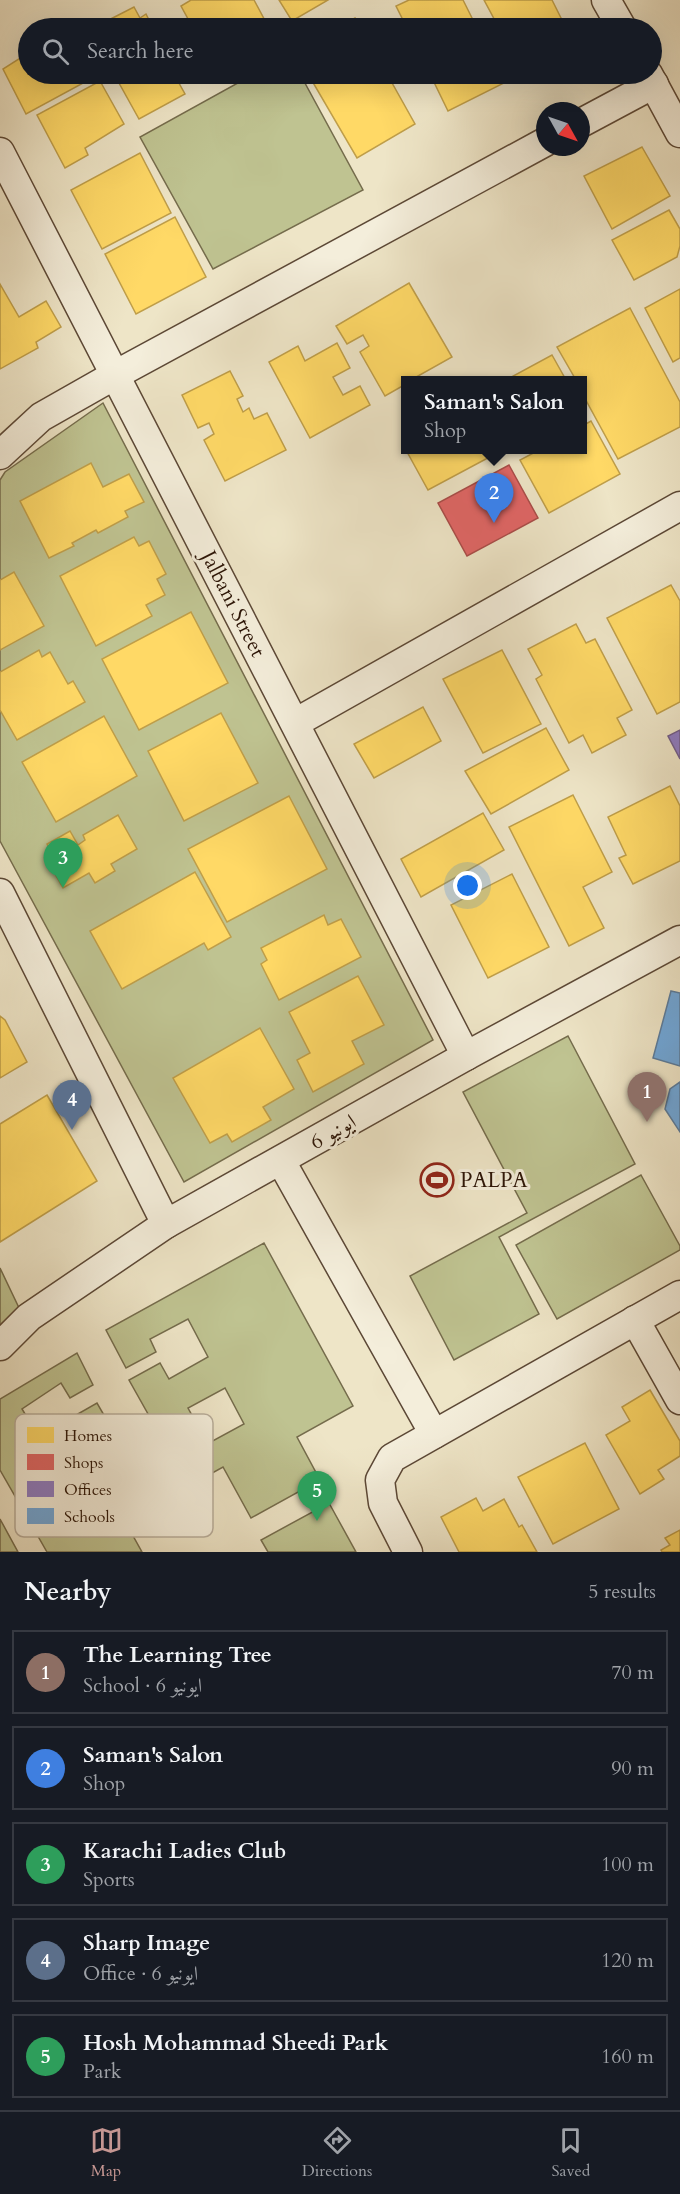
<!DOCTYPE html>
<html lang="en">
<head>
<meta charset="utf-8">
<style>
	:root { --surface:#171b24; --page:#20242c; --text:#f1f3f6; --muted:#9ea1a6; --line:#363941; --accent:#c59692 }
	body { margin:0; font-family:Cardo,Amiri,serif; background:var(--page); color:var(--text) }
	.compass { position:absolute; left:536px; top:102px; width:54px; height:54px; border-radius:50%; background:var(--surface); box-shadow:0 6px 24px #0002; rotate:130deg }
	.you { position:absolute; left:468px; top:886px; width:21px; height:21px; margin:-15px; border:4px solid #fff; border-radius:50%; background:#1a73e8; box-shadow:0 0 0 9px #1a73e833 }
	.badge { display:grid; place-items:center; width:39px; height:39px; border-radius:50%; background:var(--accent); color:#fff; font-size:20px; font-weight:700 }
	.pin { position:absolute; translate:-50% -50px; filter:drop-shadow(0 2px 3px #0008) }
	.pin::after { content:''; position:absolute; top:32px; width:21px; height:18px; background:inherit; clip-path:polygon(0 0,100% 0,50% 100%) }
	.popup { position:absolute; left:401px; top:376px; width:186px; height:78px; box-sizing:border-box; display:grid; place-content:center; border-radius:0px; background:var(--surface); filter:drop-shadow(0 2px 4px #0005); font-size:20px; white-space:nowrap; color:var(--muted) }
	.popup b { font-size:22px; color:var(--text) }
	.popup::after { content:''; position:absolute; left:50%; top:100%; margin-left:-12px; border:12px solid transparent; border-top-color:var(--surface) }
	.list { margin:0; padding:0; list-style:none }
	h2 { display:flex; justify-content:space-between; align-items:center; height:78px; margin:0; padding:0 24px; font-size:26px }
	h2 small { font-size:20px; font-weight:400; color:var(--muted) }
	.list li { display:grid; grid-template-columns:39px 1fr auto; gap:18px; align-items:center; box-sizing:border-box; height:84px; margin:0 12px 12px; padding:0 12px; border:2px solid var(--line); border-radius:0px }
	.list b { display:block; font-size:22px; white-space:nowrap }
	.list p { margin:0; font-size:20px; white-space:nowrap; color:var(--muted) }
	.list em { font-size:20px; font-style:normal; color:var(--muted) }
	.icon { flex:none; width:33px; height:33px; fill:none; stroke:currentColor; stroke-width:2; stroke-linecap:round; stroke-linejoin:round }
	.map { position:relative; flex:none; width:680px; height:1552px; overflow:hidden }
	.search { position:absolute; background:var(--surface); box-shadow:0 6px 24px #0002; left:18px; right:18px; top:18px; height:66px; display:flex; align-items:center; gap:15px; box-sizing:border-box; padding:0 21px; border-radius:33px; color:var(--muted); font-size:22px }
	.sheet { height:558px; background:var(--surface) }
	nav { display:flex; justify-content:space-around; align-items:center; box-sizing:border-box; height:84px; border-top:2px solid var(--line); background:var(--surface); font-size:16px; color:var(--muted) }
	nav a { display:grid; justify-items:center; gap:3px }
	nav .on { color:var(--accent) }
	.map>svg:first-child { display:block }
</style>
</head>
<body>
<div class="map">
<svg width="680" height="1552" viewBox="0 0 680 1552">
	<rect width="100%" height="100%" fill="#eee5c7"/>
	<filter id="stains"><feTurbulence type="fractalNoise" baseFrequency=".00333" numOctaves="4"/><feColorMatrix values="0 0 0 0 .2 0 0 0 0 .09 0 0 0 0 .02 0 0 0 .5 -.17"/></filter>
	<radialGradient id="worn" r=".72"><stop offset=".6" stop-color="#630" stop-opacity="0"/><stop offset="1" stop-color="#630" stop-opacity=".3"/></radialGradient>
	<g fill="#bfc391" stroke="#756c4c" stroke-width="1.5">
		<path d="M254,74H300L363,190L213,269L140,137Z"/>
		<path d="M103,403L433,1040L184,1182L0,841V480L5,472Z"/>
		<path d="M568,1036L635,1164L499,1237L539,1314L454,1360L410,1276L527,1213L463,1092Z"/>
		<path d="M641,1175L680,1246V1250L557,1319L516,1245Z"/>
		<path d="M264,1243L353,1406L297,1437L320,1480L251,1518L223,1467L187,1487L165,1446L200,1427L209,1443L244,1424L225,1388L188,1408L194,1419L161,1437L129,1380L160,1363L169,1379L208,1357L188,1319L150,1339L156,1352L126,1368L106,1330Z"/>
		<path d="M0,1268L21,1312L0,1331Z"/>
		<path d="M77,1353L93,1385L70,1398L61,1383L22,1409L45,1447L82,1424L76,1415L97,1403L123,1448L105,1459L99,1448L52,1475L75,1515L110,1495L102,1482L138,1460L162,1505L127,1525L142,1552H47L0,1470V1399Z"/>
		<path d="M329,1503L356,1552H268L261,1540Z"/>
		<path d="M0,1519L18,1552H0Z"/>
	</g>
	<g fill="#ffd966" stroke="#bf9e49" stroke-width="1.5">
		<path d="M191,0H254L269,28H193L181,6Z"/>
		<path d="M279,0H328L292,21Z"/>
		<path d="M409,0H463L477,28H407L396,6Z"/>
		<path d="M484,0H552L566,28H499Z"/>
		<path d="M134,7L140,18L146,14L153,28H93Z"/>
		<path d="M355,18L361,28H336Z"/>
		<path d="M28,53V74L98,75L26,114L3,69Z"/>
		<path d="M114,74H180L175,76L185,94L139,119Z"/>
		<path d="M308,74H387L415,124L357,158Z"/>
		<path d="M430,74H500L504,83L448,111Z"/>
		<path d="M100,81L124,124L85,148L88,155L65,168L37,115Z"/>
		<path d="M642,147L670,196L612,229L584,176Z"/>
		<path d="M140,153L171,213L102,249L71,190Z"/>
		<path d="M669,210L680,229V246L677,257L634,280L612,240Z"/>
		<path d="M175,217L206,277L136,314L105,254Z"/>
		<path d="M409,283L452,357L411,380H406V384L385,396L360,352L369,346L363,335L347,344L336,326Z"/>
		<path d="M0,284L19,317L46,301L61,327L36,342L38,348L0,369Z"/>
		<path d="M680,289V358L673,362L645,308Z"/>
		<path d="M630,308L680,402V427L618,459L582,393V380H576L557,347Z"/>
		<path d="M337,343L350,368L333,377L343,395L360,386L370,405L310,438L269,362L298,346L305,361Z"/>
		<path d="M552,355L566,380H506Z"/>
		<path d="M230,371L243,396L237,399L243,412L249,408L254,419L267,413L286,450L225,481L204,440L214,434L209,423L198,428L182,395Z"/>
		<path d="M591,421L620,474L549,513L520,460L539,450H582V426Z"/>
		<path d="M406,450H497L499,452L428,490Z"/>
		<path d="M91,463L103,487L129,474L144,502L125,511L128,517L98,533L96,530L72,543L74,546L49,558L20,501Z"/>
		<path d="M134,537L139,546L149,541L166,574L157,579L165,595L146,605L152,616L96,646L60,576Z"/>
		<path d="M14,572L44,626L0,650V580Z"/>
		<path d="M671,585L680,601V702L657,714L607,618Z"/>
		<path d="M191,612L228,683L139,730L102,659Z"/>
		<path d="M576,624L586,643L595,639L632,710L617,718L626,735L592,753L583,735L569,743L536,679L542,675L528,649Z"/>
		<path d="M39,650L42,657L50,652L68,684L73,681L85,702L17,740L0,710V672Z"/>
		<path d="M502,650L541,724L483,753L443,679Z"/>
		<path d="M423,707L441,741L374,778L354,744Z"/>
		<path d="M221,713L258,783L184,821L148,751Z"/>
		<path d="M104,716L137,776L56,822L22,762Z"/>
		<path d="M546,728L569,770L491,814L465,771Z"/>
		<path d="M670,786L680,806V861L633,884L619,858L626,855L608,817Z"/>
		<path d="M573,795L612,872L583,887L604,928L569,946L509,827Z"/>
		<path d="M289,796L327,869L227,922L188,849Z"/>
		<path d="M483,813L504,850L421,897L401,859Z"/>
		<path d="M118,815L137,849L111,864L115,871L95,883L89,873L63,888L54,872L60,868L47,844L70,831L78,845L85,840L83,835Z"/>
		<path d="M195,872L231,937L208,950L204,943L122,989L90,931Z"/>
		<path d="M512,874L549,947L488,978L451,905Z"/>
		<path d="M324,915L328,925L341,919L361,957L279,1000L261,964L267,960L261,948Z"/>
		<path d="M358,976L384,1025L352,1041L364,1064L313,1092L297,1060L310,1053L289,1012Z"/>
		<path d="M0,1016L5,1020L27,1062L0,1078Z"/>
		<path d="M260,1028L294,1089L263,1107L271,1120L232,1142L227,1134L210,1143L173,1078Z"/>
		<path d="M47,1095L97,1181L0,1242V1124Z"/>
		<path d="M650,1390L680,1441V1456L658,1470L664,1479L640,1494L606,1435L630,1421L622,1407Z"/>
		<path d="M585,1443L619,1509L553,1544L518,1477Z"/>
		<path d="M476,1498L483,1511L504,1499L519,1527L522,1525L537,1552H459L441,1517Z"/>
		<path d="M680,1530V1552H662L661,1550L670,1545L665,1538Z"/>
	</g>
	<path fill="#e06666" stroke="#aa4d49" stroke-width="1.5" d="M509,465L538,518L467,556L438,503Z"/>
	<path fill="#8e7cc3" stroke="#705d8a" stroke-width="1.5" d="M680,730V759L668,736Z"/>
	<g fill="#6fa8dc" stroke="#5b7c9c" stroke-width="1.5">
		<path d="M671,991L680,993V1066L653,1058Z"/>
		<path d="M680,1082V1132L665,1109L670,1089Z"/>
	</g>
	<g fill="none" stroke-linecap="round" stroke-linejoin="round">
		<g stroke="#5c4836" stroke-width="31">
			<g id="minor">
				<path d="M606,0L622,28"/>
				<path d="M648,74L680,133"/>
				<path d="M581,123L654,84"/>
				<path d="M0,152L466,1056"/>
				<path d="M0,455L41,417L115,375L545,142"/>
				<path d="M295,723L680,506"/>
				<path d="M0,893L166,1224"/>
				<path d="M281,1161L434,1434"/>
				<path d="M635,1320L680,1400"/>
				<path d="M0,1346L29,1317L166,1224L466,1056L680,940"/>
				<path d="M408,1552L383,1503L380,1480L392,1458L680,1295"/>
			</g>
		</g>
		<use href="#minor" stroke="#f4eedb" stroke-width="28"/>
	</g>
	<defs>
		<g id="stadium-ring" transform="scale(1.725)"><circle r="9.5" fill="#f4eedb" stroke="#8f2418" stroke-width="1.5"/><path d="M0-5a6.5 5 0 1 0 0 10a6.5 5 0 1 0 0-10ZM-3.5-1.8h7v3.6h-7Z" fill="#8f2418"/></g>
	</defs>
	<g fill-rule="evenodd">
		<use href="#stadium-ring" x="437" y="1180"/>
	</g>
	<g text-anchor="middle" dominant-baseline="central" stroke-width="6" stroke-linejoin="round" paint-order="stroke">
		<g font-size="21" fill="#2b1406" stroke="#f4eedb">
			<text transform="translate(233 604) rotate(63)">Jalbani Street</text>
			<text transform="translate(333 1132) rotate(-30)">ایونیو 6</text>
		</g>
		<g font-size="21" fill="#2b1406" stroke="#f4eedb" text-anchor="start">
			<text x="460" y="1180">PALPA</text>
		</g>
	</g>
	<rect x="15" y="1414" width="198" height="123" rx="9" fill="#f4eedb" stroke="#b8ad9b" stroke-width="1.5"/>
	<rect x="27" y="1427" width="27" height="16" fill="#ffd966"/>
	<rect x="27" y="1454" width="27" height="16" fill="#e06666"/>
	<rect x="27" y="1481" width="27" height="16" fill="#8e7cc3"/>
	<rect x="27" y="1508" width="27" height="16" fill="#6fa8dc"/>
	<g font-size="16" fill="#2b1406">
		<text x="64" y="1441">Homes</text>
		<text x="64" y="1468">Shops</text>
		<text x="64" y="1495">Offices</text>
		<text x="64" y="1522">Schools</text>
	</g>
	<rect width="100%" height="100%" filter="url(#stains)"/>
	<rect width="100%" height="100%" fill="url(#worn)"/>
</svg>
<svg class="compass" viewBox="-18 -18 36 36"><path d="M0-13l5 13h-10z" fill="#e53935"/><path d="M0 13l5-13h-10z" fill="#9ea1a6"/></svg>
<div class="you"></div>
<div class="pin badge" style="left:647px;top:1122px;background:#8d6e63">1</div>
<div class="pin badge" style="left:494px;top:523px;background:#3f7fe0">2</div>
<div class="popup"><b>Saman's Salon</b>Shop</div>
<div class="pin badge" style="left:63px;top:888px;background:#2e9e5b">3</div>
<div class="pin badge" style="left:72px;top:1130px;background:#5c6f8a">4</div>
<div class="pin badge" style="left:317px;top:1521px;background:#2e9e5b">5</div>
<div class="search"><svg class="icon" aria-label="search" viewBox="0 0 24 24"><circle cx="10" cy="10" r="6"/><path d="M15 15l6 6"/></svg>Search here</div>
</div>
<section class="sheet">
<h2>Nearby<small>5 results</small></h2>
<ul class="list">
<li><span class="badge" style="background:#8d6e63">1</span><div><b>The Learning Tree</b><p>School · ایونیو 6</p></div><em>70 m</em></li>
<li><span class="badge" style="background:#3f7fe0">2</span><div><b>Saman's Salon</b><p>Shop</p></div><em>90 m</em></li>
<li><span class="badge" style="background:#2e9e5b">3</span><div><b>Karachi Ladies Club</b><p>Sports</p></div><em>100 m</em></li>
<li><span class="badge" style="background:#5c6f8a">4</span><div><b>Sharp Image</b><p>Office · ایونیو 6</p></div><em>120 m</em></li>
<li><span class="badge" style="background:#2e9e5b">5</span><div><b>Hosh Mohammad Sheedi Park</b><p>Park</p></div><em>160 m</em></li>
</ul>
</section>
<nav>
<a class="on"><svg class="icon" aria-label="map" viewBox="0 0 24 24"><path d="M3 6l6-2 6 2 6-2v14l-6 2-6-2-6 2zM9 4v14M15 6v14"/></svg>Map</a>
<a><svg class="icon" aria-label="directions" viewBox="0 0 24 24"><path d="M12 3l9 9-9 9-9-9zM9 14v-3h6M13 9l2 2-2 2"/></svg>Directions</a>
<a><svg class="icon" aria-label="saved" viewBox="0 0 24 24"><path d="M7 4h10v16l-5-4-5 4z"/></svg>Saved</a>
</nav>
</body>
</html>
